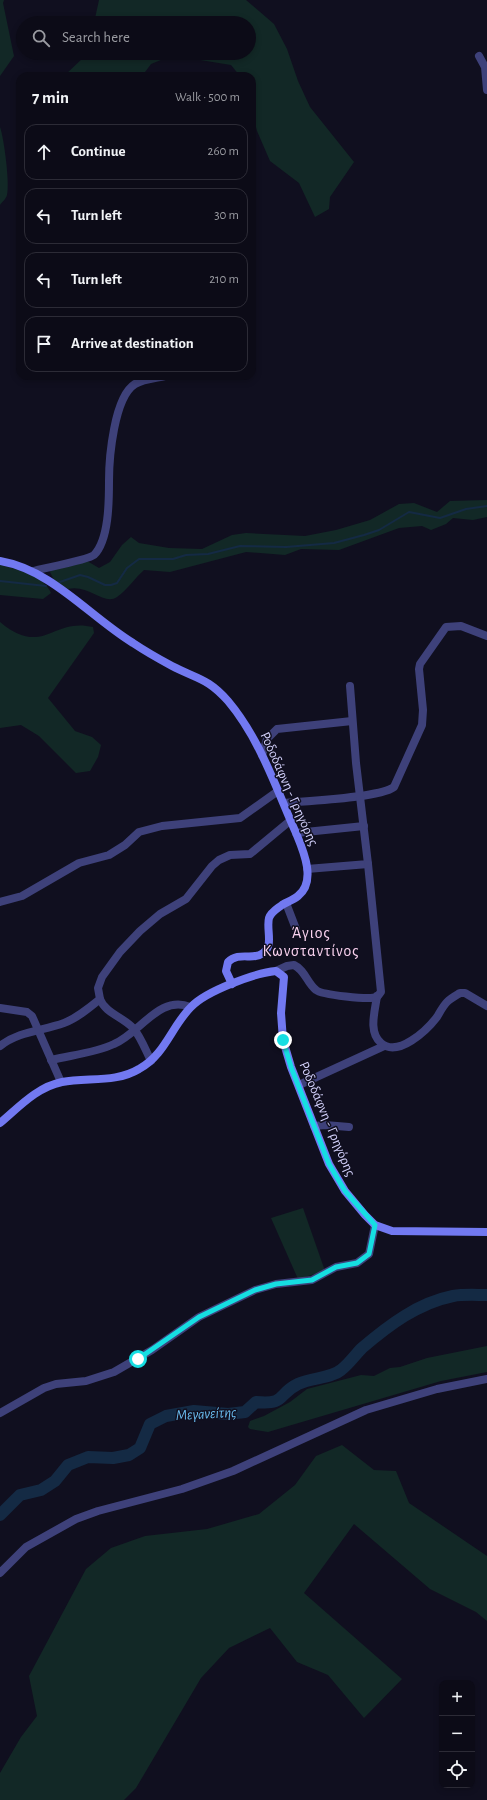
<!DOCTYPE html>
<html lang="en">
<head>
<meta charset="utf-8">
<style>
	:root { --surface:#0c0b17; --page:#1a1924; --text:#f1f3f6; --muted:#9a9ba1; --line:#2c2b36 }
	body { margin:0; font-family:"Alegreya Sans",sans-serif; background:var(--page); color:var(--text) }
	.controls { position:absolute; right:12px; bottom:12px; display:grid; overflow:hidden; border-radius:8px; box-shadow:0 2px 6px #0003 }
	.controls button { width:36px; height:36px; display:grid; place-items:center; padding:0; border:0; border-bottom:1px solid var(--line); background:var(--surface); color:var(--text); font:20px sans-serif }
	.stop { position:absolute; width:12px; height:12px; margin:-9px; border:3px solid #16dee2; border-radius:50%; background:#fff }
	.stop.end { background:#16dee2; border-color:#fff; box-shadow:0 1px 4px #0008 }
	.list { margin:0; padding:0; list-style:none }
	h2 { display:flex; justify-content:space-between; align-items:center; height:52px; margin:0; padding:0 16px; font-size:17px }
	h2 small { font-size:13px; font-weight:400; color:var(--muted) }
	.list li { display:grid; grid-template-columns:26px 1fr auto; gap:12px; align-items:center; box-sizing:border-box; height:56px; margin:0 8px 8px; padding:0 8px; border:1px solid var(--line); border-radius:12px }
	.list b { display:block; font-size:15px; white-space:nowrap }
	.list em { font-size:13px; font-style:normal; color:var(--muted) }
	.icon { flex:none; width:22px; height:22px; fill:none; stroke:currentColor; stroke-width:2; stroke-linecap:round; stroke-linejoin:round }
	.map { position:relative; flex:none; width:487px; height:1800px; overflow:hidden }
	.search { position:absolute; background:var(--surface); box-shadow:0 2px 6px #0003; left:16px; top:16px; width:240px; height:44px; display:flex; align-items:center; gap:10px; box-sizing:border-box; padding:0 14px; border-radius:22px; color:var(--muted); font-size:15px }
	.panel { position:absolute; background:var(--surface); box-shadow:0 2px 6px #0003; left:16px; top:72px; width:240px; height:308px; border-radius:12px }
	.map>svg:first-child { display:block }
</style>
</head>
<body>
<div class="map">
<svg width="487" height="1800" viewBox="0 0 487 1800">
	<rect width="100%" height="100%" fill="#100f1f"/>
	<g fill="#122826">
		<path d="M0,0H4L3,3L14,56L0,76Z"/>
		<path d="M99,0H246L274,24L287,49L298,81L310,107L354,162L330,197L329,209L315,217L299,183L270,161L257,131L252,111V76H240L231,65L194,59L187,53H249V23H94Z"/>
		<path d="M85,53H178L151,64L142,76H64L83,58Z"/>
		<path d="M0,127C4,138 10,184 7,195C6,199 2,202 0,205Z"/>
		<path d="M487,500V517L473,520L453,518L446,524L431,530L422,526L399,528L339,550L301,549L285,555L246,552L170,572L144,570C135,578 127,590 117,597C104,606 89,584 68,589L54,580L50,572L52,568L87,561L99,568L110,562L122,545L131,537L139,543L169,548L202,549L232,535L246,533L305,536L336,530L370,520L399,504L414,503L437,512L450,501Z"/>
		<path d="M0,565C17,569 44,576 51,593L43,599L0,595Z"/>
		<path d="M0,622C43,658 52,617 93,627L94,633L48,698L75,731L92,737L101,745L98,757L90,771L76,773L39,736L21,725L0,728Z"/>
		<path d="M303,1208L325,1271L298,1279L271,1218Z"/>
		<path d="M487,1346V1372L441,1381L268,1432L250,1429L248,1427L250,1421L264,1416L290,1402L307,1389L361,1375L374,1376L390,1368L400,1367L427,1358Z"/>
		<path d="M342,1445L374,1470L396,1471L409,1503L487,1556V1621L476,1612L430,1589L354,1524L304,1593L402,1679L364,1718L328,1675L297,1662L270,1628L229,1648L201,1678L136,1788L124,1800H0V1773L21,1737L37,1716L29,1676L86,1569L111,1548L145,1536L207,1529L259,1514L295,1485L316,1456Z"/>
	</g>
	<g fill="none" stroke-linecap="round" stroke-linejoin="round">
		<g stroke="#142a44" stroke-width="2">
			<path d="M0,581L46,586"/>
			<path d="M60,582L80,575L88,577L105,585H111L117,583L127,568L139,559H173L186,555L208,554L240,546L286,547L334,543L364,535L379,530L409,512L440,518L466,509L487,506"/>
		</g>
		<path stroke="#142a44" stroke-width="12" d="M0,1515L20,1495L41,1490L55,1481L68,1465L88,1457L113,1458L129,1455L140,1448L150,1424L166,1416L194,1411L228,1414L245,1412L256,1402C287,1405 277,1394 298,1384C312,1377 330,1379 341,1370C349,1364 355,1355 362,1348C389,1325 418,1303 453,1296C464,1294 476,1295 487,1295"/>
		<g stroke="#3e417a" stroke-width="8">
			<path d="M479,56L485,67L487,90"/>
			<path d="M33,571C44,568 88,560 94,555C109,540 109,501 109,481C109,458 114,397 135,384C143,379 156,378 165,376"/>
			<path d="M262,755L267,739L277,729L352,721"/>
			<path d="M284,803C306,801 380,798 394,787L422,725L423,710L419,669L420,664L446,627L461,626L487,636"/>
			<path d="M296,833L364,826"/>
			<path d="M307,869L368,864L356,763L350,686"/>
			<path d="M0,902L22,896L79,863L109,855L125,845L139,832L162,826L240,818L278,791"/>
			<path d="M286,903L296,929"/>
			<path d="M276,971L287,966L294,965C305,970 307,983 316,990C322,995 369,1000 377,997C378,996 380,993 381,992L368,864"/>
			<path d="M377,996C375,1011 368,1032 381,1043C398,1058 427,1030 437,1017C440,1012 443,1006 447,1002C451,998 455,996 460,993H465L487,1006"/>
			<path d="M100,999C105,1013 123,1017 133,1028C141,1037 146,1051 151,1061"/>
			<path d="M0,1008L27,1012L32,1016L61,1082"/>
			<path d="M0,1046C19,1031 42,1031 64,1023C77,1018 89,1008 100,999L98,988L102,977L120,952L140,931L160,914L186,899L212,866L219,860L230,855L250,854L291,820"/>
			<path d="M51,1060C72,1055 95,1053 114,1044C139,1034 160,994 190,1007"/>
			<path d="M299,1085L384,1046"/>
			<path d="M314,1126L325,1125L349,1127"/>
			<path d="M0,1413L44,1388L56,1384L86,1381L114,1372L152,1350L199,1317L255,1290L276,1284L312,1280L336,1267L357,1263L369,1254L375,1225"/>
			<path d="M0,1573L26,1547L76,1519L98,1511L182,1489L233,1471L366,1410L437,1389L487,1379"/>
		</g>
		<g stroke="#7279f1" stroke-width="8">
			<path d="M0,561C52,570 89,616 133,643C145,651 159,659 172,666C197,679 208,678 228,701C260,739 276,788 296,833C303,850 317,881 298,896C293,900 287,902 282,905C277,909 271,912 269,918C266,929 274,946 263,953C253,961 239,951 228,962L226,971L232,984"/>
			<path d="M0,1123C19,1107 37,1087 62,1082C87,1077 116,1083 139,1069C165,1055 171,1027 191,1007C206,991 255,973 276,971L284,977L281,1013L283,1040L291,1067L329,1164L345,1191L365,1215L375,1225L392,1231L487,1232"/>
		</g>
	</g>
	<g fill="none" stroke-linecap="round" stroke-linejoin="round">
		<path stroke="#16dee2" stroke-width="5" d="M138,1359L199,1317L255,1290L276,1284L312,1280L336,1267L357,1263L369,1254L375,1225L345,1191L329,1164L291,1067L283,1040"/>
	</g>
	<g text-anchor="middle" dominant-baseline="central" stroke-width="3" stroke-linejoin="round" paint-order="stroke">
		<g font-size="14" fill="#d3d1fb" stroke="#100f1f">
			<text transform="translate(289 789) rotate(66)">Ροδοδάφνη - Γρηγόρης</text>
			<text transform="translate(327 1119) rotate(67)">Ροδοδάφνη - Γρηγόρης</text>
		</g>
		<g font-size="15" font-style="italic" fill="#6abdf0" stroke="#100f1f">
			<text transform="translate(206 1414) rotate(-3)">Μεγανείτης</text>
		</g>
		<g font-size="16" letter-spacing="1" fill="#fbd3f0" stroke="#100f1f">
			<text x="311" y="933">Άγιος<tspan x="311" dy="18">Κωνσταντίνος</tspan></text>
		</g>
	</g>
</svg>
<div class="controls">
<button>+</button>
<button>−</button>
<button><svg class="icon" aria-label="locate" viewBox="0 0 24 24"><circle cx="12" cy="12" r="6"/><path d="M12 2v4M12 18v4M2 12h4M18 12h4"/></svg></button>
</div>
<div class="stop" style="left:138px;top:1359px"></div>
<div class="stop end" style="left:283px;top:1040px"></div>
<div class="search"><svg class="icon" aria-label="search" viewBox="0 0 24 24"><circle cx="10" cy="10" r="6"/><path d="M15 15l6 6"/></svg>Search here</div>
<section class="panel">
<h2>7 min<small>Walk · 500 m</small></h2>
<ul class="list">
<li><svg class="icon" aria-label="ahead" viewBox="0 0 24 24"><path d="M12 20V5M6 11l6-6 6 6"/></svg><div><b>Continue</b></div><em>260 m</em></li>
<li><svg class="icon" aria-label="left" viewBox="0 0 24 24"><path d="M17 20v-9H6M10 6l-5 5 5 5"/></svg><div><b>Turn left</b></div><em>30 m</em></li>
<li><svg class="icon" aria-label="left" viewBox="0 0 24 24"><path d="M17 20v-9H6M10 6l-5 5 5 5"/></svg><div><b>Turn left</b></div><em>210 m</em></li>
<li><svg class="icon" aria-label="arrive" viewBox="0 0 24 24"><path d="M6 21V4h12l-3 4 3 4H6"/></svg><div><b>Arrive at destination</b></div></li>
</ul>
</section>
</div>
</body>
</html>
